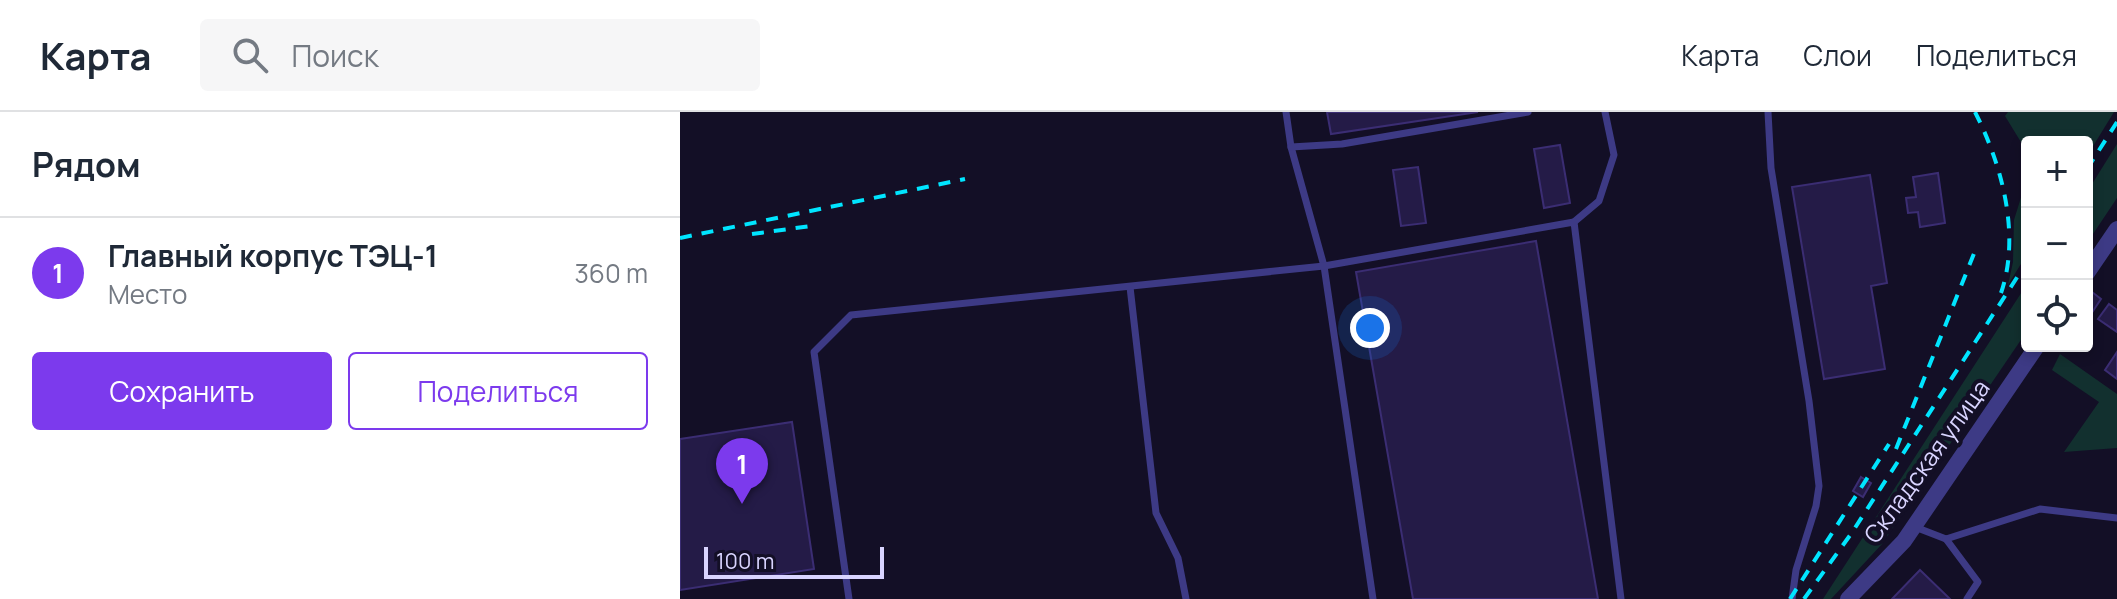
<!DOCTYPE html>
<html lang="ru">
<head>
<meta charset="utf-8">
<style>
	:root { --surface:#fff; --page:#f6f6f7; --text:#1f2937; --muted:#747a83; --line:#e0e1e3; --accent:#7c3aed }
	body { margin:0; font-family:Manrope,sans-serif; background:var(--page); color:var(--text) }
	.controls { position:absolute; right:24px; top:24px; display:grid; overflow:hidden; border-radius:8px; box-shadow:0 4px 12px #0003 }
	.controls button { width:72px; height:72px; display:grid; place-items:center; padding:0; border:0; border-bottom:2px solid var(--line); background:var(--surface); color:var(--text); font:40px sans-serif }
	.scale { position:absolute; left:24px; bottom:20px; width:180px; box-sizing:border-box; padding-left:8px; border:4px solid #d9d4ff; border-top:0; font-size:22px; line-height:28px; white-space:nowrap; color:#d9d4ff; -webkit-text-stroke:6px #130f26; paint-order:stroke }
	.you { position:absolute; left:690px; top:216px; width:28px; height:28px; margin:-20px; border:6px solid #fff; border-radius:50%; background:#1a73e8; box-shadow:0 0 0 12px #1a73e833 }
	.badge { display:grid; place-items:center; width:52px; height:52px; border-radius:50%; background:var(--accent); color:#fff; font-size:26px; font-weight:700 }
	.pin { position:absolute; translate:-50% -66px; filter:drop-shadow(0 2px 4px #0008) }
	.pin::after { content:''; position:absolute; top:42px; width:28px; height:24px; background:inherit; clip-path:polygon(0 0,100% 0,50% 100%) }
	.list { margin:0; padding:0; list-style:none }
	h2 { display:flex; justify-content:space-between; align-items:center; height:104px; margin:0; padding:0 32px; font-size:34px }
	h2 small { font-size:26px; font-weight:400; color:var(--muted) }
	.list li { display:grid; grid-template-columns:52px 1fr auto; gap:24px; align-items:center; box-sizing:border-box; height:112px; padding:0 32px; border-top:2px solid var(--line) }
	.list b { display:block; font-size:30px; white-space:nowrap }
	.list p { margin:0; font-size:26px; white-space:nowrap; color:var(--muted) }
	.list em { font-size:26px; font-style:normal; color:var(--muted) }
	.actions { display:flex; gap:16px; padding:24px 32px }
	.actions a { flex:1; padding:18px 0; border:2px solid var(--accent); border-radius:8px; text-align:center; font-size:28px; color:var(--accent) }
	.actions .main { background:var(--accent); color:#fff }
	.icon { flex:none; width:44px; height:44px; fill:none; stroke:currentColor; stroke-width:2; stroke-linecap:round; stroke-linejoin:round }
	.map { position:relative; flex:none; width:1437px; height:487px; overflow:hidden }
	header { display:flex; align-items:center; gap:48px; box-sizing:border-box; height:112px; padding:0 40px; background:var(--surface); border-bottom:2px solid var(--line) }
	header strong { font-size:38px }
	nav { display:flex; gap:44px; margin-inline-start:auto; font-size:28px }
	.search { width:560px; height:72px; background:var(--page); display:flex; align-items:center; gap:20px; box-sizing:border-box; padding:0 28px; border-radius:8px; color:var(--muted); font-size:30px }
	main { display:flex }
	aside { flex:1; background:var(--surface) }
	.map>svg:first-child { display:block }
</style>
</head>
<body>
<header>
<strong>Карта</strong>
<div class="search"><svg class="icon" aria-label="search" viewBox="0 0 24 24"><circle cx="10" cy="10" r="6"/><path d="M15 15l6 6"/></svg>Поиск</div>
<nav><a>Карта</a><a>Слои</a><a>Поделиться</a></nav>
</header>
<main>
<aside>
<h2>Рядом<small></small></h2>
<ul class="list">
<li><span class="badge">1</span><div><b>Главный корпус ТЭЦ-1</b><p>Место</p></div><em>360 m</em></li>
</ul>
<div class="actions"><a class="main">Сохранить</a><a>Поделиться</a></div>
</aside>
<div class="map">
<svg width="1437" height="487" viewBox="0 0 1437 487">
	<rect width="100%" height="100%" fill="#130f26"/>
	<g fill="#12302f">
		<path d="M1328,0H1434L1407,44V30H1347V40L1325,4Z"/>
		<path d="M1437,32V86L1407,131V80Z"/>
		<path d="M1343,79H1347V142L1328,173L1333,150L1334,108Z"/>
		<path d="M1347,172V219L1202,432L1151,487H1143Z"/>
		<path d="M1380,242L1437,282V336L1384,340L1419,290L1372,258Z"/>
	</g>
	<g fill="#241b47" stroke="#3b2d73" stroke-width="2">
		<path d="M647,0H798L651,22Z"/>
		<path d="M880,33L890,91L864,96L854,37Z"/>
		<path d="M738,55L746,111L721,114L713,58Z"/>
		<path d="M1258,61L1265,111L1240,115L1238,100L1228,101L1226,86L1236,85L1233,65Z"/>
		<path d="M1190,63L1207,171L1191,174L1205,257L1144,267L1112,75Z"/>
		<path d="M856,129L918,487H733L676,160Z"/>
		<path d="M1412,180L1421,187L1407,208V187Z"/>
		<path d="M1429,192L1437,198V220L1418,207Z"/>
		<path d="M1437,240V267L1425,258Z"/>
		<path d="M112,310L134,457L0,478V327Z"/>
		<path d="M1181,365L1191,371L1183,385L1173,379Z"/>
		<path d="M1240,458L1270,487H1212Z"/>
	</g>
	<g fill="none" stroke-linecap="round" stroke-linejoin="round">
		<g stroke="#3d3a85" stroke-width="7">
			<path d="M606,0L611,35L644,154L693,487"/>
			<path d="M1088,0L1091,56L1129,289L1139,374L1136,394L1116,458L1112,487"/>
			<path d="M611,35L662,32L848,0"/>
			<path d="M894,110L919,89L934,43L925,0"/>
			<path d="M450,175L476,401L498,446L506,487"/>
			<path d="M1235,415L1266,427L1360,397L1437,406"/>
			<path d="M1266,427L1298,470L1287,487"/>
			<path d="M169,487L134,240L171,203L644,154L894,110L941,487"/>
		</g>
		<g stroke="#3d3a85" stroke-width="16">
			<path d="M1407,161L1437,117"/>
			<path d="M1168,487L1224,429L1357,234"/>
		</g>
		<g stroke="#00e5ff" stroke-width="4" stroke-dasharray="12 10" stroke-linecap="butt">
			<path d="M1295,0C1322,53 1341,123 1321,181"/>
			<path d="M1407,57L1437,10"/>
			<path d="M72,122L131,114"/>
			<path d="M0,126L285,67"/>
			<path d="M1216,337L1297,134"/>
			<path d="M1110,487L1209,332"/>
			<path d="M1124,487L1171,422L1347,150"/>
		</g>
	</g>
	<g text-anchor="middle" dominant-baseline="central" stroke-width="8" stroke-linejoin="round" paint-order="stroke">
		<g font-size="24" fill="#d9d4ff" stroke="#130f26">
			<text transform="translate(1246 349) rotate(-54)">Складская улица</text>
		</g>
	</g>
</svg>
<div class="controls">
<button>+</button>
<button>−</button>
<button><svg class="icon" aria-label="locate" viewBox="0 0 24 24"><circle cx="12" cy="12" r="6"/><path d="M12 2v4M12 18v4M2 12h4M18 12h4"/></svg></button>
</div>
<div class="scale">100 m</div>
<div class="you"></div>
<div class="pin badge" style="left:62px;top:392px">1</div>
</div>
</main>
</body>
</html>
